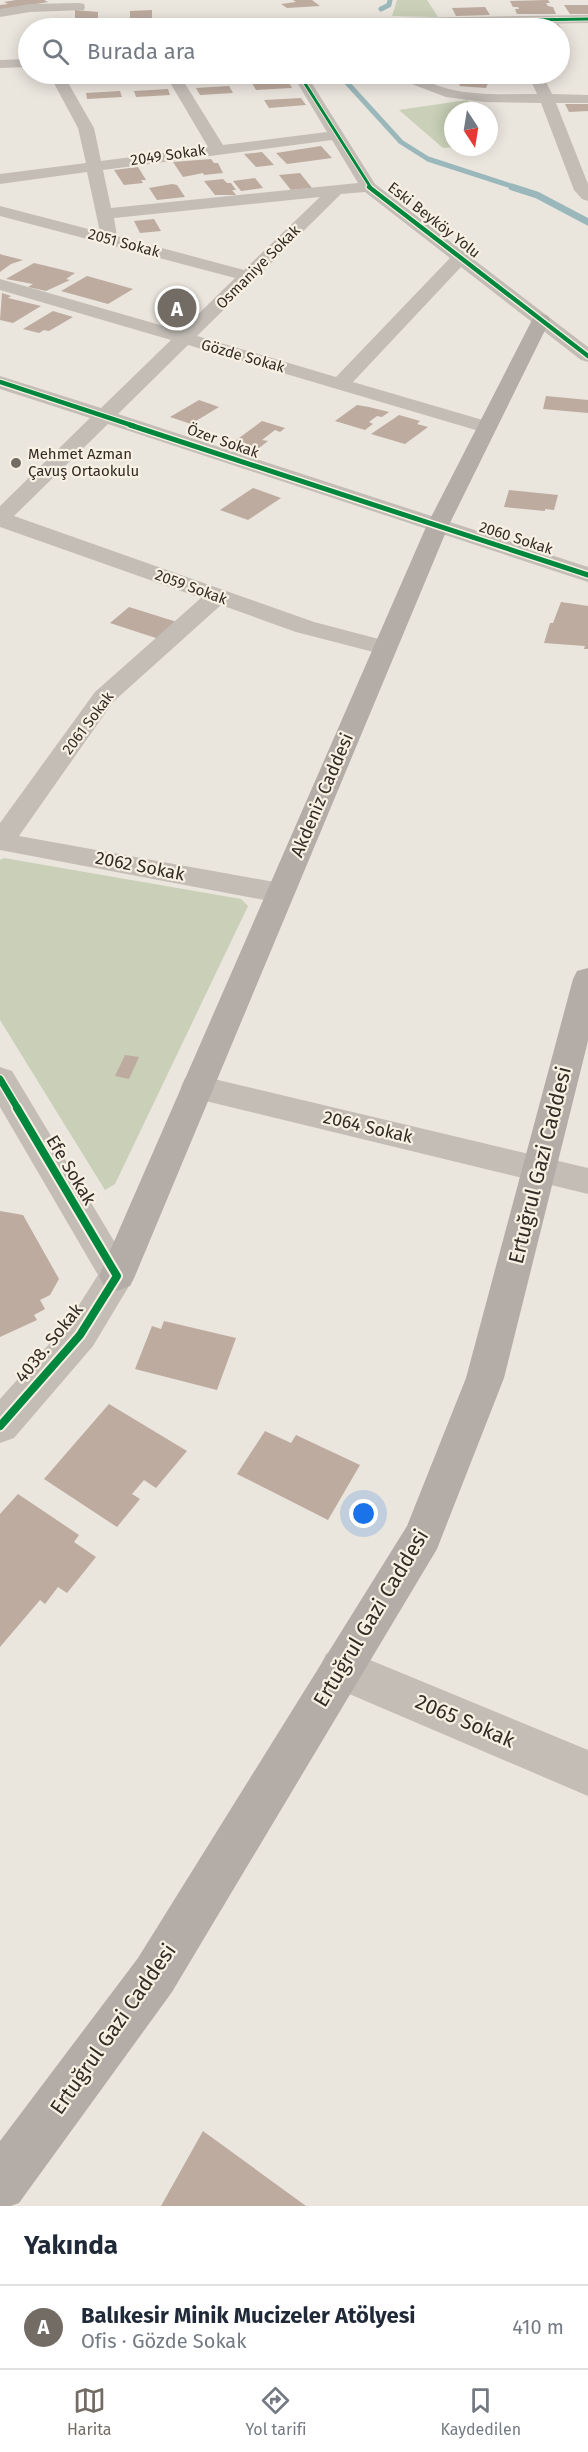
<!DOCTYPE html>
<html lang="tr">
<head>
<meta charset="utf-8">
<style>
	:root { --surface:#fff; --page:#f2f2f3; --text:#1f2937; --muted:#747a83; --line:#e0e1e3; --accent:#736c65 }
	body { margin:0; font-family:"Fira Sans",sans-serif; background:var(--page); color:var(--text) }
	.compass { position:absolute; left:444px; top:102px; width:54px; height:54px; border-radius:50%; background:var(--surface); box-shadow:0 3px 15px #0003; rotate:168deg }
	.you { position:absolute; left:364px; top:1514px; width:21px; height:21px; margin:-15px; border:4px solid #fff; border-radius:50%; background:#1a73e8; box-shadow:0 0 0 9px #1a73e833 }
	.badge { display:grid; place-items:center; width:39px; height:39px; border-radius:50%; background:var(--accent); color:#fff; font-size:20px; font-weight:700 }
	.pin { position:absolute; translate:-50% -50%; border:3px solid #fff; box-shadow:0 2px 6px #0006 }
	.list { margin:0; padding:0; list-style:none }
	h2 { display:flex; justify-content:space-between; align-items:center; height:78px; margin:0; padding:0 24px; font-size:26px }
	h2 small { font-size:20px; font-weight:400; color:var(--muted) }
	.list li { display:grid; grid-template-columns:39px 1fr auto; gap:18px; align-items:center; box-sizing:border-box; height:84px; padding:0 24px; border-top:2px solid var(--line) }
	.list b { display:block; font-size:22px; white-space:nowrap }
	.list p { margin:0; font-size:20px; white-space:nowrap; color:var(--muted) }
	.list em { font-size:20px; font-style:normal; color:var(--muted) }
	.icon { flex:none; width:33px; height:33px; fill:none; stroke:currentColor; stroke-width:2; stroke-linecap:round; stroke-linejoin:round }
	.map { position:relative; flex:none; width:588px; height:2206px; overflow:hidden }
	.search { position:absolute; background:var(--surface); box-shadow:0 3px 15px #0003; left:18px; right:18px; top:18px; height:66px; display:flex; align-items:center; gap:15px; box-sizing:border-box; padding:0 21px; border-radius:33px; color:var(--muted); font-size:22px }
	.sheet { height:162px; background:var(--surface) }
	nav { display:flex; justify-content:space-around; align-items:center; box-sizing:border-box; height:84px; border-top:2px solid var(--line); background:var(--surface); font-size:16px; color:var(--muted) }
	nav a { display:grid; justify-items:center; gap:3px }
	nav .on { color:var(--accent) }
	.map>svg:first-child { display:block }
</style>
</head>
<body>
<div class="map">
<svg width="588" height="2206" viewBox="0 0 588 2206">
	<rect width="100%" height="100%" fill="#eae5dd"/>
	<g fill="#c9d0b7">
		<path d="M397,0H427L438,17L392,16Z"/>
		<path d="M467,100L479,111H453L455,147L443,148L399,110Z"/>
		<path d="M4,858L241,899L248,906L115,1184L105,1190L0,1020V860Z"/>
	</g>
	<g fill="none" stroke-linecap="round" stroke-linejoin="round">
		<g stroke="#9ab8bb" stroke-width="5">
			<path d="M381,9L389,5L390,0"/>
			<path d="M339,74L401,142L428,159L517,188"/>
		</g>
		<path stroke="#9ab8bb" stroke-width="7" d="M512,187L537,195L588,222"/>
	</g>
	<g fill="#bdab9f">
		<path d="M16,0H44L48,2L0,10V5L8,4L4,2Z"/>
		<path d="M293,0H312L320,6L287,8L281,4L296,2Z"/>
		<path d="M548,0L550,3H546L548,6L553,7L556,14H517L515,9H519L518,7H513L510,1Z"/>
		<path d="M564,5H588V14H570Z"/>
		<path d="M485,7L490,15L456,16L452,8Z"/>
		<path d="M75,10L98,12V21L75,23Z"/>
		<path d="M152,10V19L130,20V11Z"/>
		<path d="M558,24L561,28H524L522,25Z"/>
		<path d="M158,74H162L164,79L134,81L131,75Z"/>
		<path d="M222,74L227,76L230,81L191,83L188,78Z"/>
		<path d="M459,74H482L480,78H475L457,77Z"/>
		<path d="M463,79L489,81L486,88L459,86Z"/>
		<path d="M288,81L292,88L256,90L252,83Z"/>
		<path d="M229,86L233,93L200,95L196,88Z"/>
		<path d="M168,89L170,95L136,97L134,91Z"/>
		<path d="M120,91L122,97L87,99L86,93Z"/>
		<path d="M301,98L306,105L269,108L264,100Z"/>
		<path d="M565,104H588V111L569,112Z"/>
		<path d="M321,146L332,158L287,164L276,153Z"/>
		<path d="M262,152L274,165L256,167L244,154Z"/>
		<path d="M211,159L214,163H218L223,173L204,175L203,173L183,177L173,162Z"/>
		<path d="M138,167L146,180H141L143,183L124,185L114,170Z"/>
		<path d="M300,173L312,188L291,190L279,175Z"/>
		<path d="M255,178L263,188L241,191L233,181Z"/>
		<path d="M223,179L227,183H231L236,190H232L236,195H215L204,181Z"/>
		<path d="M172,184L177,185L185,197L157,200L149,188Z"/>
		<path d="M154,219L161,231L140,233L134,221Z"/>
		<path d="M0,254L3,255L23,260L11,264L0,272Z"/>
		<path d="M34,263L55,268L75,273L66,279L70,280L46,291L28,287L33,284L6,279Z"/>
		<path d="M87,276L112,283L133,289L108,304L61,291Z"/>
		<path d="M2,293L11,296L8,298L41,306L13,323L0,320Z"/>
		<path d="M53,311L73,317L49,331L44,330L39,333L23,329Z"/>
		<path d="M546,396L588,400V413L543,409Z"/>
		<path d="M199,400L219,407L191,424L170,417Z"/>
		<path d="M357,405L369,407L389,412L382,417L377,416L369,422L373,424L365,430L335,421Z"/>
		<path d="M399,415L420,421L417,424L428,427L405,444L371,434Z"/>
		<path d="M262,421L285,428L280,432L275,430L262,440L268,441L259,448L235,441Z"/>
		<path d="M253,488L281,498L248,520L220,510Z"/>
		<path d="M509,490L558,495L554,510L545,509V511L504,507Z"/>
		<path d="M561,602L588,606V649H584L585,646L544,643L550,623H553Z"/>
		<path d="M129,607L180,623L162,640L110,623Z"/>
		<path d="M125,1055L139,1057L129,1079L115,1076Z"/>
		<path d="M0,1211L23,1215L59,1279L50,1295L40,1300L45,1309L34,1315L37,1320L0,1337Z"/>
		<path d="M164,1321L236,1338L217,1390L135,1369L152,1326L161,1329Z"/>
		<path d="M109,1404L187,1451L156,1488L144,1480L132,1494L140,1499L117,1527L44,1479Z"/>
		<path d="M265,1431L291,1443L296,1435L360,1465L328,1520L237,1474Z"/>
		<path d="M18,1494L79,1535L74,1542L96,1557L67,1593L58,1587L45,1604L40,1600L0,1647V1514Z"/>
		<path d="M203,2131L306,2206H161Z"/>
	</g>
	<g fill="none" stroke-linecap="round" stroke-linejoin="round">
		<g fill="#c3bdb6" fill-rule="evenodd">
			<path d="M79,3L84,4L85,7L84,10L30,12L0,17V9L30,4Z"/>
			<path d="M588,15V23L255,28H38L45,24Z"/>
			<path d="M28,59V67L0,68V60Z"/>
			<path d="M49,74H63L94,128L101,161L208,147L165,74H179L223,145L327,132L292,74H306L375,184L588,347V362L581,360L461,267L353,382L493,423L496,427L493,431L486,433L479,431L188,345L118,414L588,567V582L108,424L14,516L314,622L394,643L397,648L394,653L385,655L296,632L221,605L113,702L19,836L280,883L290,886L295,893L290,900L280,903L0,850V823L95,692L201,598L0,527V506L90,418L0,389V376L101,408L171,340L0,290V279L181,331L235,278L0,216V206L100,232L87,172L0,184V174L86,163L78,128ZM332,140L358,183L111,208L103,170ZM365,192L450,258L336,377L197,336L341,194ZM320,197L244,270L117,236L114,218Z"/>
			<path d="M391,74C413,72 428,84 449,89C477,96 509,94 537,94L528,74H542L552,94L588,95V103H556L588,184V201L582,199L574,190L541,103L484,102L446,97L393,77Z"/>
			<path d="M0,1067L12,1071L135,1276L93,1346L14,1438L0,1443V1399L67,1324L98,1275L0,1107Z"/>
			<path d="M197,1075L588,1168V1194L185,1096L181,1087L185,1078Z"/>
			<path d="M341,1648L588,1750V1796L326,1684L319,1669L326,1654Z"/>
		</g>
		<g fill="#b4ada7" fill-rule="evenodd">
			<path d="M541,314L548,316L550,320L448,527L135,1276L130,1286L117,1291L104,1286L99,1276L426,527L532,320L534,316Z"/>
			<path d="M588,968V1041L504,1378L437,1549L172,1992L19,2203L11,2206H0V2141L138,1958L407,1526L466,1378L573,979L577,971Z"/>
		</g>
		<g stroke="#f8f0e3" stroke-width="4.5">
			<g id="cycleway-far4">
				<path d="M45,28L588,19"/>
				<path d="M299,74L371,188"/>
			</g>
		</g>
		<g stroke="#f8f0e3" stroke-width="7">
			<g id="cycleway-far3">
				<path d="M369,187L588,356"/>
				<path d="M0,382L134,426"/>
			</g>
		</g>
		<g stroke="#f8f0e3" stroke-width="8">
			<path id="cycleway-far2" d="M130,425L588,575"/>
		</g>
		<g stroke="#f8f0e3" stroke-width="10">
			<path id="cycleway-far1" d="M0,1079L18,1109"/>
		</g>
		<g stroke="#f8f0e3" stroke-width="12">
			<path id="cycleway" d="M0,1426L80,1335L117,1276L17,1108"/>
		</g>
		<use href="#cycleway-far4" stroke="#00873e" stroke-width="3"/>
		<use href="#cycleway-far3" stroke="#00873e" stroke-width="4.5"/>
		<use href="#cycleway-far2" stroke="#00873e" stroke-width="5"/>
		<use href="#cycleway-far1" stroke="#00873e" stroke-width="7"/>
		<use href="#cycleway" stroke="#00873e" stroke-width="8"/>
	</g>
	<circle fill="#736c65" stroke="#f8f0e3" stroke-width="2" cx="16" cy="463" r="6"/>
	<g text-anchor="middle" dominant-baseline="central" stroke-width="4.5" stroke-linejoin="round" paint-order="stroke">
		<g font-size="15" fill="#332b25" stroke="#f8f0e3">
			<text transform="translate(168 155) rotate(-8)">2049 Sokak</text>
			<text transform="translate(434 220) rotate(38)">Eski Beyköy Yolu</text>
			<text transform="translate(124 243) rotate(15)">2051 Sokak</text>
			<text transform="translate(258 267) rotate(-45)">Osmaniye Sokak</text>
			<text transform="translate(243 356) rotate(16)">Gözde Sokak</text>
			<text transform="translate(223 441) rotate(19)">Özer Sokak</text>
			<text transform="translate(516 538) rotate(18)">2060 Sokak</text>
			<text transform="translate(191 587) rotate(20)">2059 Sokak</text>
			<text transform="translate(88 723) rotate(-53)">2061 Sokak</text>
		</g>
		<g font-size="15" fill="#332b25" stroke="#f8f0e3" text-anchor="start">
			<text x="28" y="454">Mehmet Azman<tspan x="28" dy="17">Çavuş Ortaokulu</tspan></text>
		</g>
		<g font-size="18" fill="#332b25" stroke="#f8f0e3">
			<text transform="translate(322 795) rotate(-67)">Akdeniz Caddesi</text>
			<text transform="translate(140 866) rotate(11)">2062 Sokak</text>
			<text transform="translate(368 1127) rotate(13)">2064 Sokak</text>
			<text transform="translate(71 1170) rotate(59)">Efe Sokak</text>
			<text transform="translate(49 1343) rotate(-51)">4038. Sokak</text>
		</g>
		<g font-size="21" fill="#332b25" stroke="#f8f0e3">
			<text transform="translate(540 1165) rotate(-76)">Ertuğrul Gazi Caddesi</text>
			<text transform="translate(371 1618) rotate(-59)">Ertuğrul Gazi Caddesi</text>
			<text transform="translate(465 1721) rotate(23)">2065 Sokak</text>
			<text transform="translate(113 2029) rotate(-55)">Ertuğrul Gazi Caddesi</text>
		</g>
	</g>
</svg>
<svg class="compass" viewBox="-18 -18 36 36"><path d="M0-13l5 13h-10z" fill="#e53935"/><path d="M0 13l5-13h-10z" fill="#747a83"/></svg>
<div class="you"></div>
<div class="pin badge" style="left:177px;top:308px">A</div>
<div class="search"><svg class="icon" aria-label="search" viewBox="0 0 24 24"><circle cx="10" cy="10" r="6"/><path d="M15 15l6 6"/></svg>Burada ara</div>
</div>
<section class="sheet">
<h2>Yakında<small></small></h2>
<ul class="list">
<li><span class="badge">A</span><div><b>Balıkesir Minik Mucizeler Atölyesi</b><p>Ofis · Gözde Sokak</p></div><em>410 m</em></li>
</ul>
</section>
<nav>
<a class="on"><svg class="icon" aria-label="map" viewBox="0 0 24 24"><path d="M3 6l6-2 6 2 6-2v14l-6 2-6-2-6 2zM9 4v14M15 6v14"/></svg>Harita</a>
<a><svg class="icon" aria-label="directions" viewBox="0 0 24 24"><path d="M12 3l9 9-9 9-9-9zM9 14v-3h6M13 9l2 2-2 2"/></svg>Yol tarifi</a>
<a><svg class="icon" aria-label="saved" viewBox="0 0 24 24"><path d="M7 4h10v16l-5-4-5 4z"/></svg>Kaydedilen</a>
</nav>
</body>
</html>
